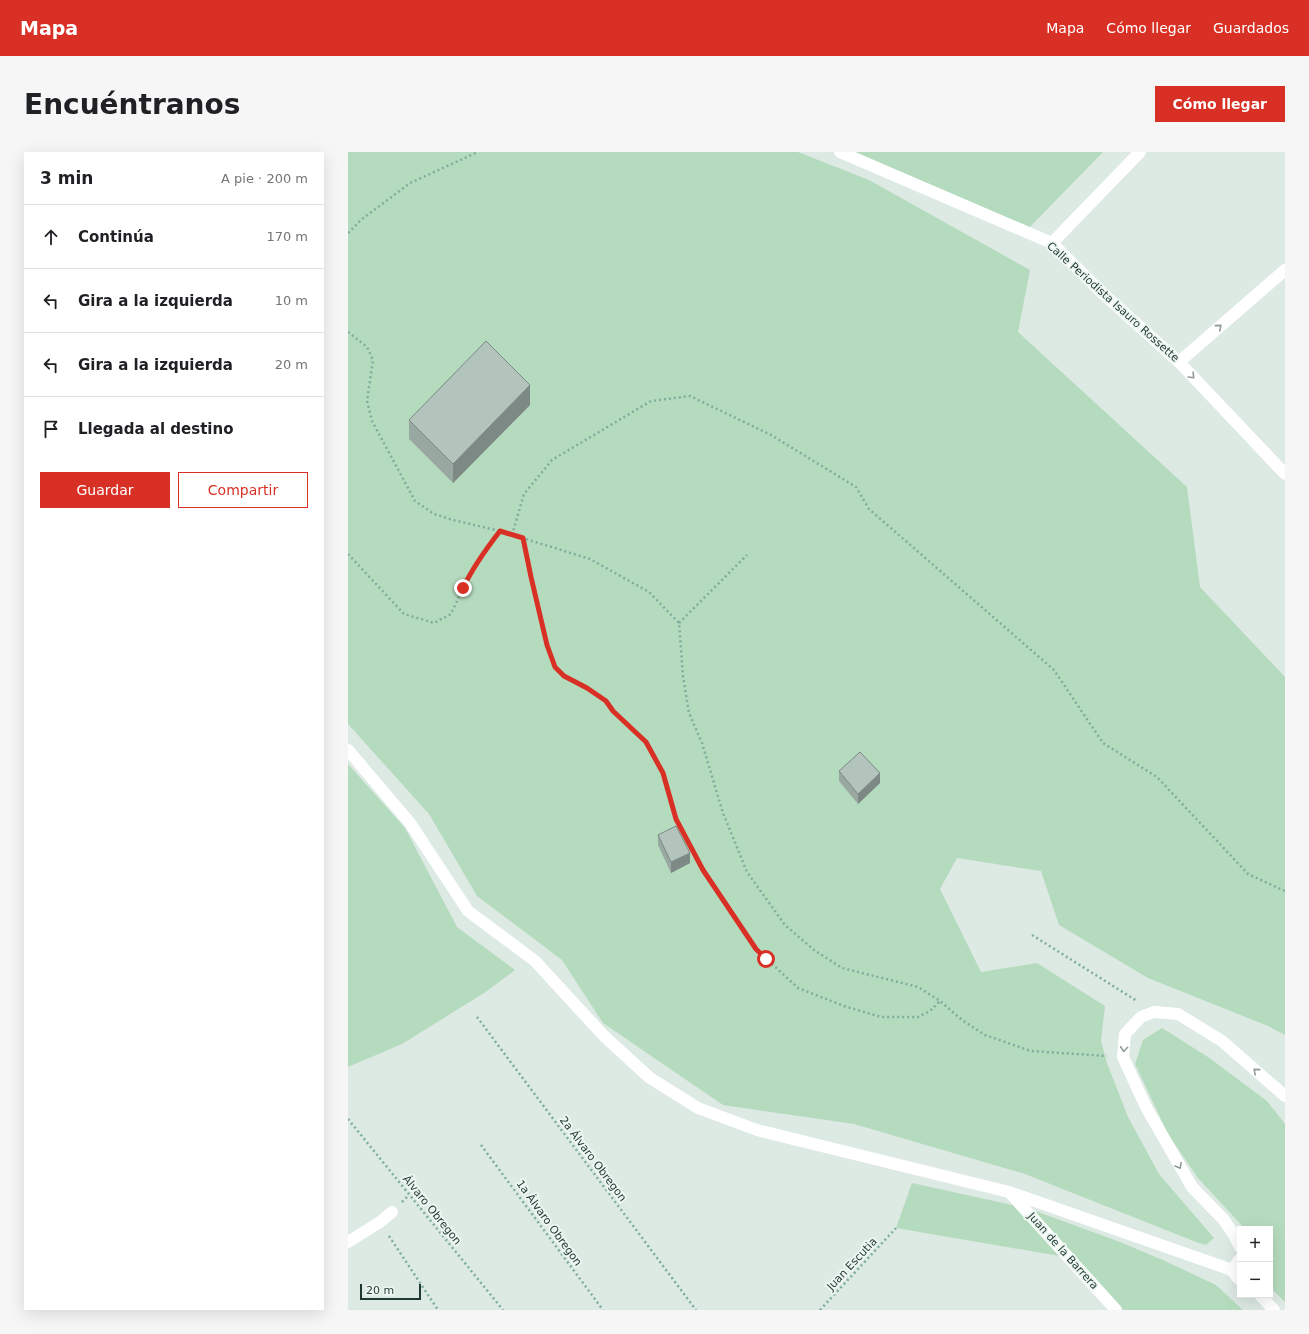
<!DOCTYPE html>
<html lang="es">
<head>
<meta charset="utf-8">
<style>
	:root { --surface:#fff; --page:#f6f6f6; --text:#202124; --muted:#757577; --line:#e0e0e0; --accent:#d93025 }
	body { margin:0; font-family:"DejaVu Sans",sans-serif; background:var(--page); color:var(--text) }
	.controls { position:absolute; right:12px; bottom:12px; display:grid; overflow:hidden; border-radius:0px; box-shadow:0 4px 16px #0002 }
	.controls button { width:36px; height:36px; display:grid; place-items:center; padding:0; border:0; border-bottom:1px solid var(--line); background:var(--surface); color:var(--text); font:20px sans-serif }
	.scale { position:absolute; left:12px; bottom:10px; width:61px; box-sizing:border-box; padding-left:4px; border:2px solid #1f3831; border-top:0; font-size:11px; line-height:14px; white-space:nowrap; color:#1f3831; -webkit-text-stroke:3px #edf6f1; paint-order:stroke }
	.stop { position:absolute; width:12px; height:12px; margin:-9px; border:3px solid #d93025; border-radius:50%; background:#fff }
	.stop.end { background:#d93025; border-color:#fff; box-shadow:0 1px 4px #0008 }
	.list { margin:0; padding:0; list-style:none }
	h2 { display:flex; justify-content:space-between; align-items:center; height:52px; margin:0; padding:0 16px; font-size:17px }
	h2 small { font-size:13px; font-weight:400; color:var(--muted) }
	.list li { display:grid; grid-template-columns:26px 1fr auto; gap:12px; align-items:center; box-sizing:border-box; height:64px; padding:0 16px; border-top:1px solid var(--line) }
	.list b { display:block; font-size:15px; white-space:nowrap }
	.list em { font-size:13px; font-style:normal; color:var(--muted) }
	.actions { display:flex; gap:8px; padding:12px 16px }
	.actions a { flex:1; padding:9px 0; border:1px solid var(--accent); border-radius:0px; text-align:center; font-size:14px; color:var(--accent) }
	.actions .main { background:var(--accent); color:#fff }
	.icon { flex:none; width:22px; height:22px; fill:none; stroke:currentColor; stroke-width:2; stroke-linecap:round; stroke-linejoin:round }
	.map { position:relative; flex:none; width:937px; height:1158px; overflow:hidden; border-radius:0px }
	header { display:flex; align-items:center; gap:24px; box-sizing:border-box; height:56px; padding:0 20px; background:var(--accent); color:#fff }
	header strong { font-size:19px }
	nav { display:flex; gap:22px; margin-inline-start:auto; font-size:14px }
	.intro { display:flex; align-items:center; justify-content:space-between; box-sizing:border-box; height:96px; padding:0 24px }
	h1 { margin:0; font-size:28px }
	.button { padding:10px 18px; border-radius:0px; background:var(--accent); color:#fff; font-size:14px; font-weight:700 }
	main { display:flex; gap:24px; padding:0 24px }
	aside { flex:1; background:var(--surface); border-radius:0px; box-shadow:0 4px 16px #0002 }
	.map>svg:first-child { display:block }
</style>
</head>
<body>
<header>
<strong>Mapa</strong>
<nav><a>Mapa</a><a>Cómo llegar</a><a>Guardados</a></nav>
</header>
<div class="intro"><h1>Encuéntranos</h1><a class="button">Cómo llegar</a></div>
<main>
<aside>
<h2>3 min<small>A pie · 200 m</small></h2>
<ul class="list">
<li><svg class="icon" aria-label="ahead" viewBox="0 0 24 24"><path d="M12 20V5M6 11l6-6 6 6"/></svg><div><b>Continúa</b></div><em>170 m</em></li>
<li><svg class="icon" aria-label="left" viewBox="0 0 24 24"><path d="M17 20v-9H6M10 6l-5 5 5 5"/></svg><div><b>Gira a la izquierda</b></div><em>10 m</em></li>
<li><svg class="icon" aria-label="left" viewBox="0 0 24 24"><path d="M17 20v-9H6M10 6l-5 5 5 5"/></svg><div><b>Gira a la izquierda</b></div><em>20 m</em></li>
<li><svg class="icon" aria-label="arrive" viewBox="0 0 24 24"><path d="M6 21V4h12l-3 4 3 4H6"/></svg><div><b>Llegada al destino</b></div></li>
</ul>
<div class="actions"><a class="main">Guardar</a><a>Compartir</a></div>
</aside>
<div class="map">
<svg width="937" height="1158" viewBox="0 0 937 1158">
	<rect width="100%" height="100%" fill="#dde9e3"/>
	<g fill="#b5dbbe">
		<path d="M0,0H450L521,28L682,118L670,180L839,335L852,435L937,525V883L920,874L800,826L711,773L693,719L609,706L592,737L633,820L689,811L757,854L753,889L759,911L780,965L811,1022L866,1086L858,1093L848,1090L677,1022L506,972L375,953L255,871L214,808L129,744L81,662L0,572Z"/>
		<path d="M503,0H755L678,79Z"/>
		<path d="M0,612L57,676L109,775L167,818L136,841L54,892L0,915Z"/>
		<path d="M814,876L860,905L919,949L937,972V1150L922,1135V1077H897L850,1026L820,982L787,912L795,888Z"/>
		<path d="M564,1031L682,1057L772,1090L817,1109L868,1133L895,1158H775L729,1107L548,1076Z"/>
	</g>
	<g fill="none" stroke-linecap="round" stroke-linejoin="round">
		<g stroke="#7dad9c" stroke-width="2.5" stroke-dasharray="2 3" stroke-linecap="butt">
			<path d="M0,81L14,67L62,31L130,0"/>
			<path d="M0,180L19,195L25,208L19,249L24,269L67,349L86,362L105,368L152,379L242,407L301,440L331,471L335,524L341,561L354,591L375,661L399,720L437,773L466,798L494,816L570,835L592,849L614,868L637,883L683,899L759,904"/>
			<path d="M164,383L176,342L204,308L303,249L342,244L423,283L508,335L521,357L706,518L755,591L809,625L900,722L937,739"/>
			<path d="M175,386L183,425L199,493L207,515L216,525L239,536L258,549L265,559L298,590L315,621L328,667L355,718L408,797L450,836L496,854L533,865H570L582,859L592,849"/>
			<path d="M0,402L56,462L86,471L103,462L121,423L137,399L152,379"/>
			<path d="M331,471L399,403"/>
			<path d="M684,783L789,849"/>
			<path d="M129,865L348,1158"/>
			<path d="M0,967L155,1158"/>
			<path d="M133,993L255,1158"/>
			<path d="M54,1050L61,1043"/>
			<path d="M41,1084L90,1158"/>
			<path d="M472,1158L548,1076"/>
		</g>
		<g stroke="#fff" stroke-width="12">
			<path d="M492,0L704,91L751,138L831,210L937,322"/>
			<path d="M704,91L792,0"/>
			<path d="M831,210L937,118"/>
			<path d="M0,598L62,671L120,759L187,809L256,884L302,926L350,956L409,978L661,1040L884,1118"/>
			<path d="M663,1042L768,1158"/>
			<path d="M0,1090L32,1070L44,1060"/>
			<path d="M892,1095L886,1083L876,1068L844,1035L798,955L775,905L777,882L793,865L806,860L830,862L874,889L937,944"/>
			<path d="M884,1118L892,1107"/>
			<path d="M884,1118L889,1125L892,1128"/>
			<path d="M912,1143L926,1158"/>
		</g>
	</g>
	<g fill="#99a9a2">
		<path d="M182,253L105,331L61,287V268Z"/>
		<path d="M491,619L532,631L510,652L491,629Z"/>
		<path d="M310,683L342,711L323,721L310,693Z"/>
	</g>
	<g fill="#7d8984">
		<path d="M182,233V253L105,331V312Z"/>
		<path d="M532,621V631L510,652V642Z"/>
		<path d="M342,701V711L323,721V710Z"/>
	</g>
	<g fill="#b2c4bc" stroke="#7d8984">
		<path d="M138,189L182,233L105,312L61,268Z"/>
		<path d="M512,600L532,621L510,642L491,619Z"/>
		<path d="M328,674L342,701L323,710L310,683Z"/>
	</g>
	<defs><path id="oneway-chevron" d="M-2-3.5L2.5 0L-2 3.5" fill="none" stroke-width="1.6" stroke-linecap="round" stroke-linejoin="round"/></defs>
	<g stroke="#8f9c98">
		<use href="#oneway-chevron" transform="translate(871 175) rotate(-41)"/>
		<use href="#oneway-chevron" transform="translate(844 224) rotate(46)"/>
		<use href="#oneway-chevron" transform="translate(776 897) rotate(94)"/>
		<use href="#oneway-chevron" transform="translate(908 919) rotate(-139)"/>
		<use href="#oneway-chevron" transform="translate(831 1014) rotate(60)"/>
	</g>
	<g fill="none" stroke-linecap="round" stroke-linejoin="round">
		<path stroke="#d93025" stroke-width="5" d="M115,436C125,415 138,397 152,379L175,386L183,425L199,493L207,515L216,524L239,536L258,549L265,559L298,590L315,621L328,667L355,718L408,797L418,807"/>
	</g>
	<g text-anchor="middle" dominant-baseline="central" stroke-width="4" stroke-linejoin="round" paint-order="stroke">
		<g font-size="11" fill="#1f3831" stroke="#edf6f1">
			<text transform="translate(765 150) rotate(42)">Calle Periodista Isauro Rossette</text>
			<text transform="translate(245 1007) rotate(53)">2a Álvaro Obregon</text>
			<text transform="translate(84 1058) rotate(51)">Álvaro Obregon</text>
			<text transform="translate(201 1071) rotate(54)">1a Álvaro Obregon</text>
			<text transform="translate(715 1099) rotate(48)">Juan de la Barrera</text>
			<text transform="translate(504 1112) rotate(-47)">Juan Escutia</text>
		</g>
	</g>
</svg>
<div class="controls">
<button>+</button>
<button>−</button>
</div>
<div class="scale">20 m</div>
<div class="stop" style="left:418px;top:807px"></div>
<div class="stop end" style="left:115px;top:436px"></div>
</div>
</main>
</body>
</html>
